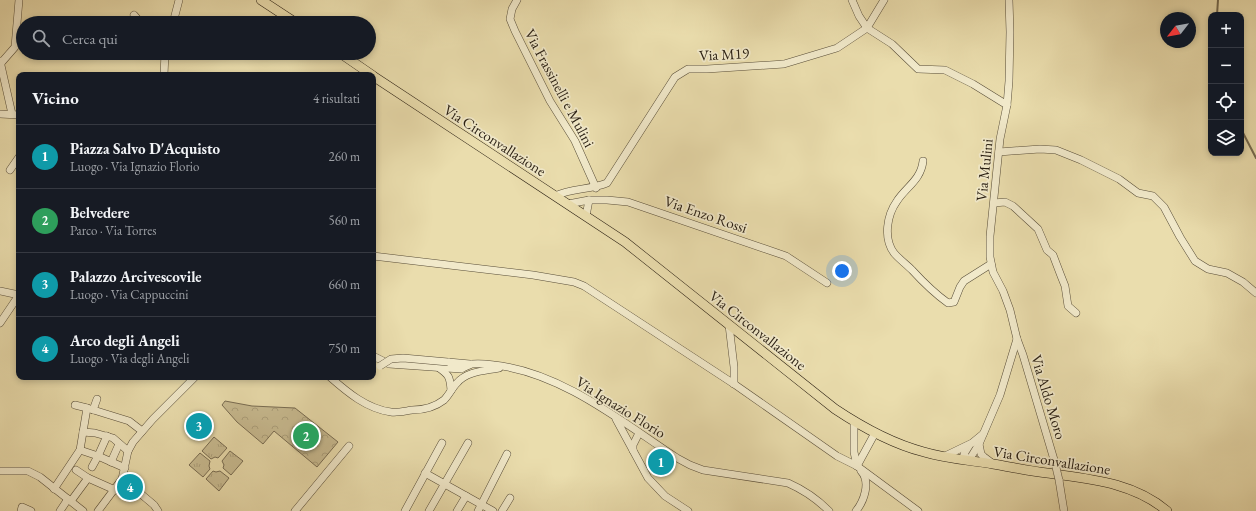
<!DOCTYPE html>
<html lang="it">
<head>
<meta charset="utf-8">
<style>
	:root { --surface:#171b24; --page:#242831; --text:#f1f3f6; --muted:#9ea1a6; --line:#363941; --accent:#c59692 }
	body { margin:0; font-family:"EB Garamond",serif; background:var(--page); color:var(--text) }
	.controls { position:absolute; right:12px; top:12px; display:grid; overflow:hidden; border-radius:8px; box-shadow:0 2px 6px #0003 }
	.controls button { width:36px; height:36px; display:grid; place-items:center; padding:0; border:0; border-bottom:1px solid var(--line); background:var(--surface); color:var(--text); font:20px sans-serif }
	.compass { position:absolute; left:1160px; top:12px; width:36px; height:36px; border-radius:50%; background:var(--surface); box-shadow:0 2px 6px #0003; rotate:239deg }
	.you { position:absolute; left:842px; top:271px; width:14px; height:14px; margin:-10px; border:3px solid #fff; border-radius:50%; background:#1a73e8; box-shadow:0 0 0 6px #1a73e833 }
	.badge { display:grid; place-items:center; width:26px; height:26px; border-radius:50%; background:var(--accent); color:#fff; font-size:13px; font-weight:700 }
	.pin { position:absolute; translate:-50% -50%; border:2px solid #fff; box-shadow:0 1px 4px #0006 }
	.list { margin:0; padding:0; list-style:none }
	h2 { display:flex; justify-content:space-between; align-items:center; height:52px; margin:0; padding:0 16px; font-size:17px }
	h2 small { font-size:13px; font-weight:400; color:var(--muted) }
	.list li { display:grid; grid-template-columns:26px 1fr auto; gap:12px; align-items:center; box-sizing:border-box; height:64px; padding:0 16px; border-top:1px solid var(--line) }
	.list b { display:block; font-size:15px; white-space:nowrap }
	.list p { margin:0; font-size:13px; white-space:nowrap; color:var(--muted) }
	.list em { font-size:13px; font-style:normal; color:var(--muted) }
	.icon { flex:none; width:22px; height:22px; fill:none; stroke:currentColor; stroke-width:2; stroke-linecap:round; stroke-linejoin:round }
	.map { position:relative; flex:none; width:1256px; height:511px; overflow:hidden }
	.search { position:absolute; background:var(--surface); box-shadow:0 2px 6px #0003; left:16px; top:16px; width:360px; height:44px; display:flex; align-items:center; gap:10px; box-sizing:border-box; padding:0 14px; border-radius:22px; color:var(--muted); font-size:15px }
	.panel { position:absolute; background:var(--surface); box-shadow:0 2px 6px #0003; left:16px; top:72px; width:360px; height:308px; border-radius:8px }
	.map>svg:first-child { display:block }
</style>
</head>
<body>
<div class="map">
<svg width="1256" height="511" viewBox="0 0 1256 511">
	<defs>
		<pattern id="grass-tufts" width="24" height="20" patternUnits="userSpaceOnUse"><rect width="24" height="20" fill="#c9bc92"/><path d="M3 7l-1-3M5 7V3M7 7l1-3M15 17l-1-3M17 17v-4M19 17l1-3" fill="none" stroke="#ada17d"/></pattern>
		<pattern id="park-crowns" width="20" height="18" patternUnits="userSpaceOnUse"><rect width="20" height="18" fill="#c9bc92"/><path d="M2 6a3 3 0 1 1 6 0M12 15a3 3 0 1 1 6 0" fill="none" stroke="#ada17d"/></pattern>
	</defs>
	<rect width="100%" height="100%" fill="#eaddad"/>
	<filter id="stains"><feTurbulence type="fractalNoise" baseFrequency=".005" numOctaves="4"/><feColorMatrix values="0 0 0 0 .2 0 0 0 0 .09 0 0 0 0 .02 0 0 0 .5 -.17"/></filter>
	<radialGradient id="worn" r=".72"><stop offset=".6" stop-color="#630" stop-opacity="0"/><stop offset="1" stop-color="#630" stop-opacity=".3"/></radialGradient>
	<g fill="url(#grass-tufts)" stroke="#786c52">
		<path d="M214,437L227,448L218,458L215,457L211,459L202,451Z"/>
		<path d="M230,451L243,461L231,475L223,468L224,465L222,461Z"/>
		<path d="M200,453L210,461L209,466L210,469L203,477L189,465Z"/>
		<path d="M213,471L216,472L220,471L229,478L219,491L206,479Z"/>
	</g>
	<path fill="url(#park-crowns)" stroke="#786c52" d="M225,401L252,406L295,408L338,442L317,467L274,431L263,444L237,422L222,405Z"/>
	<g fill="none" stroke-linecap="round" stroke-linejoin="round">
		<g stroke="#74694f" stroke-width="2">
			<path d="M1217,15L1218,0"/>
			<path d="M1241,61L1243,72L1241,77"/>
			<path d="M1241,129L1256,158"/>
		</g>
		<path stroke="#c3b78e" stroke-width="7" stroke-dasharray="7 3.5" stroke-linecap="butt" d="M127,483L135,489"/>
		<g stroke="#584d38" stroke-width="8">
			<g id="minor">
				<path d="M517,0L512,9L510,19L515,31L550,101L575,141L596,188"/>
				<path d="M852,0L859,16L867,28L892,44L918,69L945,70L973,84L1007,105"/>
				<path d="M1009,0L1010,32L1009,81L1007,105L1000,139L990,236V257L993,272L1003,291L1010,310L1017,339L1023,355L1055,463"/>
				<path d="M134,15L141,23"/>
				<path d="M173,23L179,0"/>
				<path d="M0,61L12,114"/>
				<path d="M1,63L15,47L19,0"/>
				<path d="M164,75L165,53"/>
				<path d="M0,114L19,115"/>
				<path d="M999,152L1040,149L1056,150L1081,160L1119,179L1138,193L1153,196L1164,207L1180,237L1195,261L1208,269L1227,273L1243,282L1256,293"/>
				<path d="M923,161C921,180 906,187 897,201C887,215 883,238 894,253C899,259 906,264 912,270C923,282 934,293 948,303L954,302L960,287L964,281L991,264"/>
				<path d="M10,170L19,157"/>
				<path d="M555,196C572,188 590,190 607,183L675,77L688,69H707L784,64L837,48L867,28L884,0"/>
				<path d="M994,203L1005,202L1013,206L1038,229L1047,250L1053,255L1061,276L1065,286L1068,306L1076,313"/>
				<path d="M568,204L589,200H607L628,202L786,256L827,283"/>
				<path d="M586,216L589,200"/>
				<path d="M373,256L533,275L574,282L584,286L734,384L837,456L857,466L918,511"/>
				<path d="M0,291L19,295"/>
				<path d="M0,323L19,295"/>
				<path d="M729,325L734,367V384"/>
				<path d="M373,356L389,364L461,369C465,367 469,365 472,364C479,363 487,364 494,365C561,372 622,422 677,458L690,465L703,470L788,483C804,490 817,499 829,511"/>
				<path d="M448,362L470,364"/>
				<path d="M439,368C449,375 450,377 451,390"/>
				<path d="M330,377C347,392 367,409 391,412C397,413 405,411 412,410C423,410 435,407 444,400C449,395 452,388 457,383C467,371 485,371 499,368"/>
				<path d="M87,408L129,421L142,431"/>
				<path d="M93,410L97,399"/>
				<path d="M616,419L648,478L665,496L688,511"/>
				<path d="M854,421V452L857,466"/>
				<path d="M83,432L95,433L113,438L128,451"/>
				<path d="M969,446L964,454L963,460L971,457L979,444"/>
				<path d="M80,450L98,456L125,468"/>
				<path d="M633,450V445L639,433"/>
				<path d="M945,456L972,443L983,434"/>
				<path d="M111,462L119,444"/>
				<path d="M992,463L984,457L981,454L979,444L1000,395L1017,339"/>
				<path d="M857,466L875,433"/>
				<path d="M92,467L98,456L107,436"/>
				<path d="M76,470L88,478L115,490"/>
				<path d="M0,471H28L40,477L83,511"/>
				<path d="M425,473L493,511"/>
				<path d="M1059,480L1064,511"/>
				<path d="M54,489L80,450L87,408L75,405"/>
				<path d="M135,489L154,505L158,511"/>
				<path d="M71,501L88,478"/>
				<path d="M21,511L22,507L31,511"/>
				<path d="M60,511L68,499"/>
				<path d="M98,511L122,479L128,451L133,442L153,419L195,377"/>
				<path d="M295,511L349,446"/>
				<path d="M405,511L442,443"/>
				<path d="M429,511L468,443"/>
				<path d="M457,511L466,496"/>
				<path d="M478,511L507,454"/>
				<path d="M502,511L510,498"/>
				<path d="M856,511C864,501 871,482 861,471"/>
			</g>
		</g>
		<g stroke="#271d11" stroke-width="10">
			<g id="major">
				<path d="M261,0L296,23"/>
				<path d="M340,53L372,75"/>
				<path d="M373,76L625,242L835,409C862,427 893,444 924,452C947,459 970,460 993,464C1011,467 1029,471 1047,473C1089,479 1133,482 1167,511"/>
			</g>
		</g>
		<use href="#minor" stroke="#f1e9ca" stroke-width="7"/>
		<use href="#major" stroke="#eaddad" stroke-width="9"/>
		<g stroke="#584d38" stroke-width="8" stroke-linecap="butt">
			<g id="minor-bridge">
				<path d="M380,366L391,359L403,358L448,362"/>
				<path d="M1055,463L1059,480"/>
			</g>
		</g>
		<use href="#minor-bridge" stroke="#f1e9ca" stroke-width="7"/>
	</g>
	<g text-anchor="middle" dominant-baseline="central" stroke-width="3.5" stroke-linejoin="round" paint-order="stroke">
		<g font-size="15" fill="#271d11" stroke="#f1e9ca">
			<text transform="translate(724 54) rotate(-3)">Via M19</text>
			<text transform="translate(560 88) rotate(62)">Via Frassinelli e Mulini</text>
			<text transform="translate(495 140) rotate(33)">Via Circonvallazione</text>
			<text transform="translate(984 170) rotate(-84)">Via Mulini</text>
			<text transform="translate(706 214) rotate(19)">Via Enzo Rossi</text>
			<text transform="translate(758 330) rotate(38)">Via Circonvallazione</text>
			<text transform="translate(1049 397) rotate(73)">Via Aldo Moro</text>
			<text transform="translate(621 407) rotate(32)">Via Ignazio Florio</text>
			<text transform="translate(1052 460) rotate(9)">Via Circonvallazione</text>
		</g>
	</g>
	<rect width="100%" height="100%" filter="url(#stains)"/>
	<rect width="100%" height="100%" fill="url(#worn)"/>
</svg>
<div class="controls">
<button>+</button>
<button>−</button>
<button><svg class="icon" aria-label="locate" viewBox="0 0 24 24"><circle cx="12" cy="12" r="6"/><path d="M12 2v4M12 18v4M2 12h4M18 12h4"/></svg></button>
<button><svg class="icon" aria-label="layers" viewBox="0 0 24 24"><path d="M12 4l9 5-9 5-9-5zM3 14l9 5 9-5"/></svg></button>
</div>
<svg class="compass" viewBox="-18 -18 36 36"><path d="M0-13l5 13h-10z" fill="#e53935"/><path d="M0 13l5-13h-10z" fill="#9ea1a6"/></svg>
<div class="you"></div>
<div class="pin badge" style="left:661px;top:462px;background:#0f9aa8">1</div>
<div class="pin badge" style="left:306px;top:436px;background:#2e9e5b">2</div>
<div class="pin badge" style="left:199px;top:426px;background:#0f9aa8">3</div>
<div class="pin badge" style="left:130px;top:487px;background:#0f9aa8">4</div>
<div class="search"><svg class="icon" aria-label="search" viewBox="0 0 24 24"><circle cx="10" cy="10" r="6"/><path d="M15 15l6 6"/></svg>Cerca qui</div>
<section class="panel">
<h2>Vicino<small>4 risultati</small></h2>
<ul class="list">
<li><span class="badge" style="background:#0f9aa8">1</span><div><b>Piazza Salvo D'Acquisto</b><p>Luogo · Via Ignazio Florio</p></div><em>260 m</em></li>
<li><span class="badge" style="background:#2e9e5b">2</span><div><b>Belvedere</b><p>Parco · Via Torres</p></div><em>560 m</em></li>
<li><span class="badge" style="background:#0f9aa8">3</span><div><b>Palazzo Arcivescovile</b><p>Luogo · Via Cappuccini</p></div><em>660 m</em></li>
<li><span class="badge" style="background:#0f9aa8">4</span><div><b>Arco degli Angeli</b><p>Luogo · Via degli Angeli</p></div><em>750 m</em></li>
</ul>
</section>
</div>
</body>
</html>
